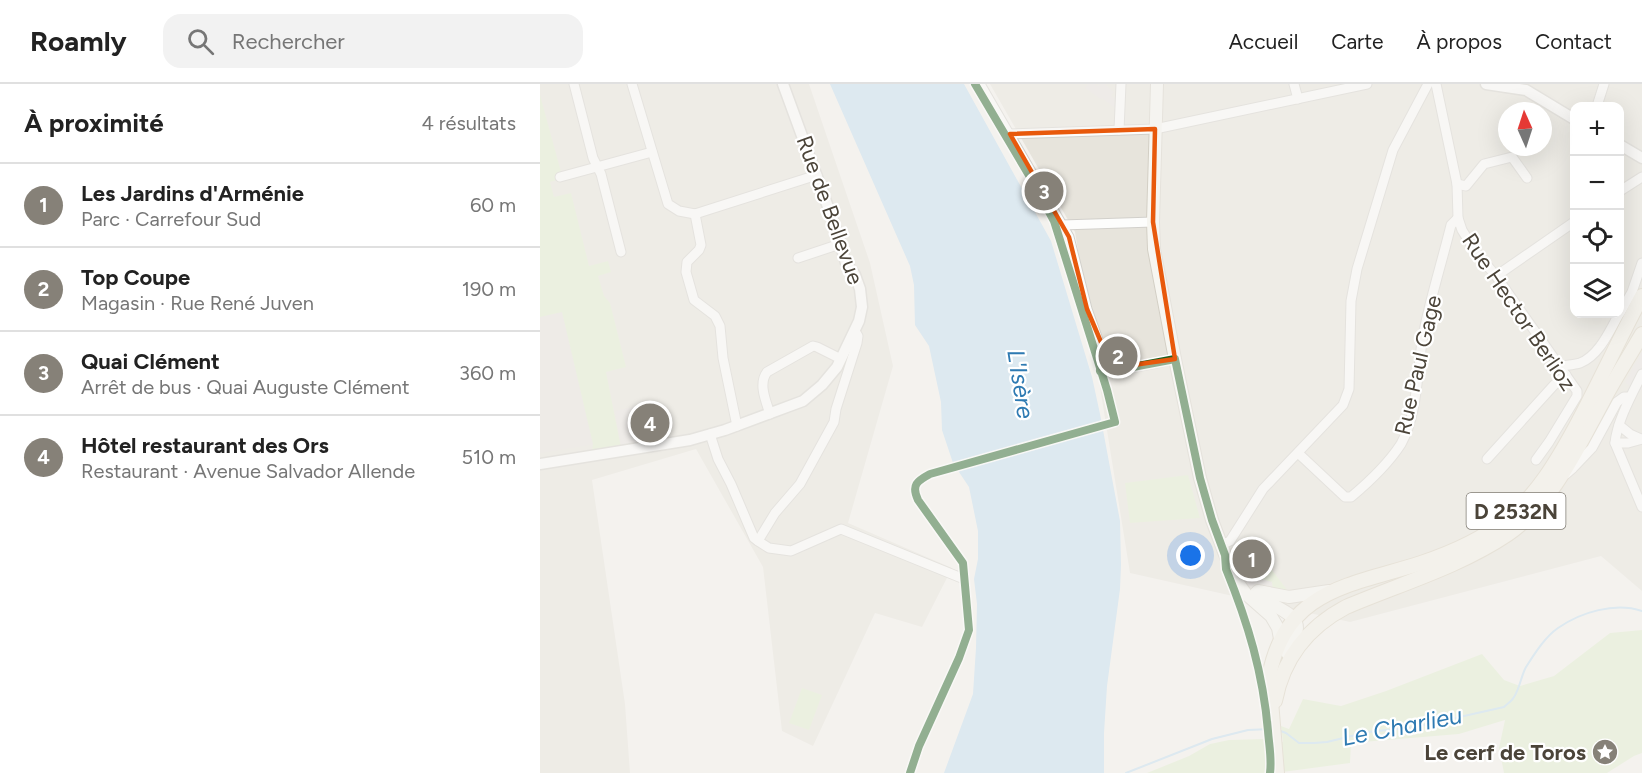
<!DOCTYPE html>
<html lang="fr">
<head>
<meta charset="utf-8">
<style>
	:root { --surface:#fff; --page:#f2f2f2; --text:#222; --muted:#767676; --line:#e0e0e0; --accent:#868178 }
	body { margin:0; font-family:Figtree,sans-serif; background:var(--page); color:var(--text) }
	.controls { position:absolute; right:18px; top:18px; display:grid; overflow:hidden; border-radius:12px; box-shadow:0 6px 24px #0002 }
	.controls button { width:54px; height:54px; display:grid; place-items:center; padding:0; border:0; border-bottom:2px solid var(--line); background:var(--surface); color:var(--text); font:30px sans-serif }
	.compass { position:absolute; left:958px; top:18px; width:54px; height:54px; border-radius:50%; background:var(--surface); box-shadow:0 6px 24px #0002; rotate:357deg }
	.you { position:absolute; left:651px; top:472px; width:21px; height:21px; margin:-15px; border:4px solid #fff; border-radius:50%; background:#1a73e8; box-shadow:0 0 0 9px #1a73e833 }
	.badge { display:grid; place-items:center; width:39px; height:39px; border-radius:50%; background:var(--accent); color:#fff; font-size:20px; font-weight:700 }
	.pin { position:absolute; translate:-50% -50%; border:3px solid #fff; box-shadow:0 2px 6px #0006 }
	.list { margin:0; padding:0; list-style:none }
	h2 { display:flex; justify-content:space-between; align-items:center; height:78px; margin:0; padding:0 24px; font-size:26px }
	h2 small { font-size:20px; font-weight:400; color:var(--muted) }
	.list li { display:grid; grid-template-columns:39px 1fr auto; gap:18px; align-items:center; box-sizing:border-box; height:84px; padding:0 24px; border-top:2px solid var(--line) }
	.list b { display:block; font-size:22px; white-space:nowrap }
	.list p { margin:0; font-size:20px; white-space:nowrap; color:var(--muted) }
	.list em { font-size:20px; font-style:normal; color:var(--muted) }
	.icon { flex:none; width:33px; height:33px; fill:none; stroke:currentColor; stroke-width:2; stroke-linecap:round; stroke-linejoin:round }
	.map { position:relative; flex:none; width:1102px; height:689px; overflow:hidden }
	header { display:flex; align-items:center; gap:36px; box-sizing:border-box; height:84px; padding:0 30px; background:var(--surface); border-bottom:2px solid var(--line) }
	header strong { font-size:28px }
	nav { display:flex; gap:33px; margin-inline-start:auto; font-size:21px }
	.search { width:420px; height:54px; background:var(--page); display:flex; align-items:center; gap:15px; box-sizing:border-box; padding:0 21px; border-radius:18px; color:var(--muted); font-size:22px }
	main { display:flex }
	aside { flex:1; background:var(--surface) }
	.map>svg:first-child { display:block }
</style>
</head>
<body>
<header>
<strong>Roamly</strong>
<div class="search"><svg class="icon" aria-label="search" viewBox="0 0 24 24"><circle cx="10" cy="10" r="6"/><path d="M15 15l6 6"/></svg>Rechercher</div>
<nav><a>Accueil</a><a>Carte</a><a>À propos</a><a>Contact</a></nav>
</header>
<main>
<aside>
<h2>À proximité<small>4 résultats</small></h2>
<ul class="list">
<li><span class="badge">1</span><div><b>Les Jardins d'Arménie</b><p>Parc · Carrefour Sud</p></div><em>60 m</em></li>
<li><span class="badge">2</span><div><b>Top Coupe</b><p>Magasin · Rue René Juven</p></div><em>190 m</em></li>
<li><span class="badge">3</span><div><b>Quai Clément</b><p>Arrêt de bus · Quai Auguste Clément</p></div><em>360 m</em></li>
<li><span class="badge">4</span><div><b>Hôtel restaurant des Ors</b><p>Restaurant · Avenue Salvador Allende</p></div><em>510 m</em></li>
</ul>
</aside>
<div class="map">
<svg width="1102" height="689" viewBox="0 0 1102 689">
	<rect width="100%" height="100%" fill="#f4f2ee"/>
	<g fill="#e7e4dc" fill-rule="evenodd">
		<path d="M0,0H269L330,179L353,282L308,439L412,484L382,543L335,529L273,662L242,647L223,483L156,365L52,396L85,620L90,689H0Z"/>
		<path d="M450,0H1102V507L1061,472L810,538L590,489L535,148ZM1034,22H1080V230H1034ZM967,27H1003V63H967Z"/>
	</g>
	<path fill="#e6e2de" d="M22,227L53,360L0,369V233Z"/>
	<g fill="#e1eecf">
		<path d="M0,11L21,88L17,96L10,98L14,113L31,109L49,182L68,177L71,188L58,192L64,212L70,219L86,283L66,288L81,364L52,368L53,360L22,228L0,233Z"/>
		<path d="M648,391L660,434L590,439L585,399Z"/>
		<path d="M708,452L719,469L748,507L733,506L732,498C711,494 704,484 696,465Z"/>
		<path d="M1102,546V669L1094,672L1067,689H964L959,664L965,636L919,650L811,659L810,679L735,689H607L649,672L670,660L689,656L724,655L743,658L741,642L749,645L763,615L801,622L846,607L942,570L964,596L980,602L1014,592L1070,549Z"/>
		<path d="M262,604L282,611L269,646L249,639Z"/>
	</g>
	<g fill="#e6e3df">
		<path d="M548,0H555L558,2L559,0H565L574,8L571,12L576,15L575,24L562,14L561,15L545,4Z"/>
		<path d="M1102,267V305L1100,308L1085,299Z"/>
		<path d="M98,322L105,356L81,361L75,327Z"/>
		<path d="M698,469L707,485L712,491L718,494L732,498L731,511L713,506L703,496L688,476Z"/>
	</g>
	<path fill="#c0ddf1" d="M290,0H424L511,157L552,293L560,330L580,437L581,481L580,505L567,602L564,649V689H404L433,610L436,564L437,520L434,495L438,475V447L429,403L413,379L402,346L401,318L389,262L375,241L374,201L370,182Z"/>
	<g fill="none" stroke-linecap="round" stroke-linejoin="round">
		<g stroke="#c0ddf1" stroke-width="2">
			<path d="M738,646L746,649L759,659H774L787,658L828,648L875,643L964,623C967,620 972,617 974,613C980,604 981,592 986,583C995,569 1005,553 1018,544C1041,528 1075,518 1102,527"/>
			<path d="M586,689L672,655L708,646L730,645"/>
		</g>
		<g stroke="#d2d0cb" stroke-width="11">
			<g id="minor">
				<path d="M34,0L53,74L61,90L81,168"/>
				<path d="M92,0L128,120L139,127L155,130L277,91"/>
				<path d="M440,0L529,153L547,225L567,281C581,290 618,278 635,275"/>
				<path d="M754,0L758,15"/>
				<path d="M896,0L917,100L918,134L922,146L935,167L956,192L1037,307V312L1009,358L996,376"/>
				<path d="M1057,22L1064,0"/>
				<path d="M579,46L581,0"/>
				<path d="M470,50L615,45L827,0"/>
				<path d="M20,93L112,68"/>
				<path d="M917,100L926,102L944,80L972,73L987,94"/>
				<path d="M1080,107L1102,93"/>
				<path d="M155,130L161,161L159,166L147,178L146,188L154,216L175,232L180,242L183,274L197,342"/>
				<path d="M522,141L613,138"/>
				<path d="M258,174L300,160"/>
				<path d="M956,192L1034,138"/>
				<path d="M1080,229L1092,208L1102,179"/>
				<path d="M1021,282C1027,281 1034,281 1040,279C1059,272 1070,246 1079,230"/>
				<path d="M1102,290C1092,310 1077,337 1075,359L1102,423"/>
				<path d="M230,330C226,317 218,300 227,288L273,262L277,263L301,275"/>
				<path d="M1079,341L1090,350L1101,355"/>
				<path d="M170,350L178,375L191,400L214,454L218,457L229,464L251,467L301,445L424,495"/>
				<path d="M1075,359H1088L1102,355"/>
				<path d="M758,369L805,413H811C829,398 848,380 861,360C878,330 877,286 883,252C890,215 902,178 911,141L918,134"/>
				<path d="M947,375L1014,301L1026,291"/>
				<path d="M1026,390L1033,384L1052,364L1077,318L1084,313H1090"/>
				<path d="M218,457L235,429L260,400L294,338L296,325L317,259L318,252L315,247"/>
				<path d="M681,461L690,457L723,405L803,321L809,305L811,217L817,185L853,66L888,0"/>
			</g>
		</g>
		<g stroke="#d2d0cb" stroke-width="13">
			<g id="tertiary">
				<path d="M946,0L986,6L1034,35"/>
				<path d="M1080,61L1102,74"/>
				<path d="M0,380L150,356L185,346L263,317L282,301L297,283L319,237L322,223L320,205L315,191L306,179L295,142L243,0"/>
			</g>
		</g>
		<g stroke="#d3cfc5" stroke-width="14">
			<g id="secondary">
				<path d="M617,0L613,138L614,165L635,275L660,394L672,436L693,492L706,510L731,532L738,544L740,555"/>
				<path d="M718,507L749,513L789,507"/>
				<path d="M716,509C741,531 774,528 747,569"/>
			</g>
		</g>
		<g stroke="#d6cebb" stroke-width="16">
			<g id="primary">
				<path d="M735,617C743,575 768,543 806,523C860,500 919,483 968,450C1013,419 1037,364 1063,317C1075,294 1089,273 1102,250"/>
				<path d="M737,689L729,593C745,505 810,502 881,479C911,469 941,456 966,436C997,411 1017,377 1036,342C1059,299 1079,255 1102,212"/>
			</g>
		</g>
		<use href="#minor" stroke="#fdfdfc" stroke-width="9"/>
		<use href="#tertiary" stroke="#fdfdfc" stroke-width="10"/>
		<use href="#secondary" stroke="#f7f6f1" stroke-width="12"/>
		<use href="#primary" stroke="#f2efe6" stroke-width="14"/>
		<g stroke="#fff" stroke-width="11">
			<g id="cycleway">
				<path d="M560,287L572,284L582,285L635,275L660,394L672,436L685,471L686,485C708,539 723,589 728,647C729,661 732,675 730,689"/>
				<path d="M370,689L379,662L419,574L429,546L423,479L378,416C371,401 377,397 390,390L575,338L567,306L514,137L493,98L435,0"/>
			</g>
		</g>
		<use href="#cycleway" stroke="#1b5e20" stroke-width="8"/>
	</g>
	<path d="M0 0H1102V689H0ZM615,45L613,138L635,275L572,284L547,225L529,153L470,50Z" fill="#f4f2ee" fill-opacity=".55" fill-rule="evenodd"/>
	<path fill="none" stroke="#e8590c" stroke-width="4.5" stroke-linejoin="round" d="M615,45L613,138L635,275L572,284L547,225L529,153L470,50Z"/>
	<defs>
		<g id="sight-disc" transform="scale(1.35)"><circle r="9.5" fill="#868178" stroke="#fff"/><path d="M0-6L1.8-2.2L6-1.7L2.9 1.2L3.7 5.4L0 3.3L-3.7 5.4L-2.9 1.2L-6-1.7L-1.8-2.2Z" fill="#fff"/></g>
	</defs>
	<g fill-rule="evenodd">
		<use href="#sight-disc" x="1065" y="668"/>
	</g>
	<g text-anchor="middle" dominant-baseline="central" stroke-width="4.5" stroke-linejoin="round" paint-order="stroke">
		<rect fill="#fff" stroke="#817c74" stroke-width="1.5" x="926.5" y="409" width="99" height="36" rx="4.5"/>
		<g font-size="21" font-weight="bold" fill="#4b4439">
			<text x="976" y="427">D 2532N</text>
		</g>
		<g font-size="22" fill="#4b4439" stroke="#fff">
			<text transform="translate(290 126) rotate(70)">Rue de Bellevue</text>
			<text transform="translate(979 228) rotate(56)">Rue Hector Berlioz</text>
			<text transform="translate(878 281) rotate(-77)">Rue Paul Gage</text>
		</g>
		<g font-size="22" font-weight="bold" fill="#4b4439" stroke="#fff" text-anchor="end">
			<text x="1046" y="668">Le cerf de Toros</text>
		</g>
		<g font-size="24" font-style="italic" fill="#2e7ab2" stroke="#fff">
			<text transform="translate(481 300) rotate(81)">L'Isère</text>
			<text transform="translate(862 642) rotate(-11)">Le Charlieu</text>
		</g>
	</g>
</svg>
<div class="controls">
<button>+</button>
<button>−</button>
<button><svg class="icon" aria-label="locate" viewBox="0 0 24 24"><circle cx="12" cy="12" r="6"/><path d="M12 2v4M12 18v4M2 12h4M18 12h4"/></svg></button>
<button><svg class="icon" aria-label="layers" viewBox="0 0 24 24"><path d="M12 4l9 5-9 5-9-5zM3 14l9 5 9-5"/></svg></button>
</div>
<svg class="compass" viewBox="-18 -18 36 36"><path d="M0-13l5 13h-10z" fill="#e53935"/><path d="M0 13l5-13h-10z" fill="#767676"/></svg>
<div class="you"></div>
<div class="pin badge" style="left:712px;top:475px">1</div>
<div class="pin badge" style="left:578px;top:272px">2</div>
<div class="pin badge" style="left:504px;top:107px">3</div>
<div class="pin badge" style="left:110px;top:339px">4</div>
</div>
</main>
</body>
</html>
